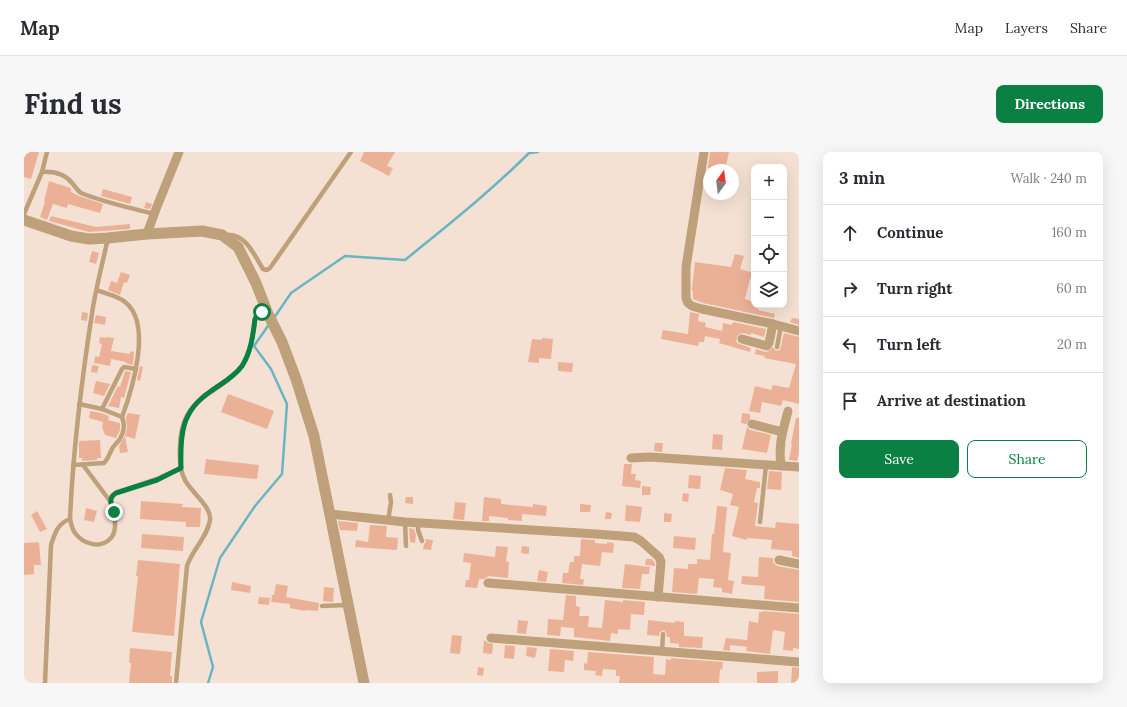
<!DOCTYPE html>
<html lang="en">
<head>
<meta charset="utf-8">
<style>
	:root { --surface:#fff; --page:#f7f7f7; --text:#2b2b33; --muted:#7c7c81; --line:#e1e1e2; --accent:#0b8043 }
	body { margin:0; font-family:Lora,serif; background:var(--page); color:var(--text) }
	.controls { position:absolute; right:12px; top:12px; display:grid; overflow:hidden; border-radius:8px; box-shadow:0 4px 16px #0002 }
	.controls button { width:36px; height:36px; display:grid; place-items:center; padding:0; border:0; border-bottom:1px solid var(--line); background:var(--surface); color:var(--text); font:20px sans-serif }
	.compass { position:absolute; left:679px; top:12px; width:36px; height:36px; border-radius:50%; background:var(--surface); box-shadow:0 4px 16px #0002; rotate:14deg }
	.stop { position:absolute; width:12px; height:12px; margin:-9px; border:3px solid #0b8043; border-radius:50%; background:#fff }
	.stop.end { background:#0b8043; border-color:#fff; box-shadow:0 1px 4px #0008 }
	.list { margin:0; padding:0; list-style:none }
	h2 { display:flex; justify-content:space-between; align-items:center; height:52px; margin:0; padding:0 16px; font-size:17px }
	h2 small { font-size:13px; font-weight:400; color:var(--muted) }
	.list li { display:grid; grid-template-columns:26px 1fr auto; gap:12px; align-items:center; box-sizing:border-box; height:56px; padding:0 16px; border-top:1px solid var(--line) }
	.list b { display:block; font-size:15px; white-space:nowrap }
	.list em { font-size:13px; font-style:normal; color:var(--muted) }
	.actions { display:flex; gap:8px; padding:12px 16px }
	.actions a { flex:1; padding:9px 0; border:1px solid var(--accent); border-radius:8px; text-align:center; font-size:14px; color:var(--accent) }
	.actions .main { background:var(--accent); color:#fff }
	.icon { flex:none; width:22px; height:22px; fill:none; stroke:currentColor; stroke-width:2; stroke-linecap:round; stroke-linejoin:round }
	.map { position:relative; flex:none; width:775px; height:531px; overflow:hidden; border-radius:8px }
	header { display:flex; align-items:center; gap:24px; box-sizing:border-box; height:56px; padding:0 20px; background:var(--surface); border-bottom:1px solid var(--line) }
	header strong { font-size:19px }
	nav { display:flex; gap:22px; margin-inline-start:auto; font-size:14px }
	.intro { display:flex; align-items:center; justify-content:space-between; box-sizing:border-box; height:96px; padding:0 24px }
	h1 { margin:0; font-size:28px }
	.button { padding:10px 18px; border-radius:8px; background:var(--accent); color:#fff; font-size:14px; font-weight:700 }
	main { display:flex; gap:24px; padding:0 24px }
	aside { flex:1; background:var(--surface); border-radius:8px; box-shadow:0 4px 16px #0002 }
	.map>svg:first-child { display:block }
</style>
</head>
<body>
<header>
<strong>Map</strong>
<nav><a>Map</a><a>Layers</a><a>Share</a></nav>
</header>
<div class="intro"><h1>Find us</h1><a class="button">Directions</a></div>
<main>
<div class="map">
<svg width="775" height="531" viewBox="0 0 775 531">
	<rect width="100%" height="100%" fill="#f5e1d3"/>
	<g fill="none" stroke-linecap="round" stroke-linejoin="round">
		<g stroke="#6ab5c2" stroke-width="2.5">
			<path d="M250,166L267,141L321,104L381,108C424,73 466,40 505,1L514,0"/>
			<path d="M184,531L189,515L177,470L196,406L231,354L258,322L263,252L247,217L230,194L246,171"/>
		</g>
	</g>
	<g fill="#ebb197">
		<path d="M0,0H15L7,27L0,25Z"/>
		<path d="M340,0H371L363,14L369,16L365,24L336,9Z"/>
		<path d="M686,0H705L701,18L684,16Z"/>
		<path d="M25,29L47,36V40L55,44L79,52L76,61L44,52L43,56L29,52L23,68L16,65L21,50L20,49Z"/>
		<path d="M79,37L108,45L106,52L77,44Z"/>
		<path d="M122,50L128,52L126,57L120,56Z"/>
		<path d="M27,64L72,75L106,72V77L65,80L25,69Z"/>
		<path d="M68,99L75,101L72,112L65,110Z"/>
		<path d="M711,102L720,104L716,117L730,121V127L726,126L721,147L730,150V153H735L734,158L751,162L750,166L679,151L669,147V139H668V136L671,110L707,115Z"/>
		<path d="M97,120L106,123L103,131L100,130L96,143L84,138L87,129L93,131Z"/>
		<path d="M58,160L64,161L63,169L57,168Z"/>
		<path d="M666,160L675,162L674,169L682,171L681,175L698,179L699,171L708,173L709,170L742,177L740,185L727,181V183L719,181L714,183L712,188L713,191L727,196L726,200L695,191L696,187L681,184L680,190H675L674,194L637,187L639,178L664,182Z"/>
		<path d="M72,163L82,165L81,173L70,171Z"/>
		<path d="M768,166L775,167V173L766,170Z"/>
		<path d="M760,181L775,185V252L759,248L757,254L738,250L736,261L725,259L731,234L747,238L749,233L765,236L772,212L740,206L741,204L731,202L732,197L742,200L745,199L749,195L752,199L756,198Z"/>
		<path d="M76,185L82,186L83,185L90,186L87,199L106,202V199L110,200L109,213L101,211L102,210L87,207L86,214L70,211L71,204L75,205L78,192L75,191Z"/>
		<path d="M518,186L529,187L527,207L515,206V211L504,210L508,187L518,188Z"/>
		<path d="M534,210L549,211L548,220L534,219Z"/>
		<path d="M68,213L75,214L73,221L67,220Z"/>
		<path d="M116,214L119,215L116,229L113,228Z"/>
		<path d="M101,219L107,220L100,246L97,245L95,256L84,254L94,234L96,235Z"/>
		<path d="M72,229L86,232L80,244L69,241Z"/>
		<path d="M204,242L250,259L243,277L197,260Z"/>
		<path d="M66,259L77,261L85,264L84,268L96,271V278L92,286L81,283L78,275L79,270L65,266Z"/>
		<path d="M104,261L116,263L111,287L101,284L103,276L102,265Z"/>
		<path d="M718,261L726,262V267L722,272L717,271Z"/>
		<path d="M772,266H775V300L773,309L765,308L768,292H767Z"/>
		<path d="M723,275L726,278L747,283L743,301L718,297Z"/>
		<path d="M689,282L699,283L698,298L688,297Z"/>
		<path d="M101,284L104,300L96,301L95,294Z"/>
		<path d="M76,288L77,306H73V308L58,309V306H55V289Z"/>
		<path d="M631,291H639L638,300L630,299Z"/>
		<path d="M182,307L235,313L233,327L180,322Z"/>
		<path d="M600,312H608L607,322H612L611,328L617,329L616,336L598,334Z"/>
		<path d="M701,316L723,318L721,327L736,330V336H733L730,350L734,351L731,374L751,376L752,370L775,372V406L768,404V399L747,397L748,388L723,386V388L708,384L715,355L706,353L709,342L696,338Z"/>
		<path d="M745,319L758,320L757,338L743,337Z"/>
		<path d="M665,323L677,324L676,337L664,336Z"/>
		<path d="M618,334L627,335L626,343H618Z"/>
		<path d="M659,341L665,342L664,350L658,349Z"/>
		<path d="M382,345H389V352L381,351Z"/>
		<path d="M460,345L477,347V352L509,355V352L523,354L522,364L498,362V369L484,368V366L465,364V369H458Z"/>
		<path d="M117,349L159,352L158,355L177,356L176,375H162V370L116,367Z"/>
		<path d="M431,350L442,351L440,368L429,367Z"/>
		<path d="M556,352L567,353L566,360H556Z"/>
		<path d="M602,353L618,355L616,370L601,369Z"/>
		<path d="M693,354L703,355L699,400L707,401L704,428L710,429L708,442L698,440V436L689,435L690,427L675,426L673,442L648,440L650,416L664,417V412H673V407L686,408L688,382H690Z"/>
		<path d="M62,356L73,359L70,370L60,368Z"/>
		<path d="M13,359L23,377L16,380L7,363Z"/>
		<path d="M582,360L588,361L587,367H581Z"/>
		<path d="M640,361L648,362L647,370H640Z"/>
		<path d="M314,369L334,371L333,379L316,378Z"/>
		<path d="M346,373L363,374L362,385L374,386L373,398L331,395L332,388L344,390Z"/>
		<path d="M385,376L390,377L392,383L391,391L386,390Z"/>
		<path d="M118,382L160,385L159,399L117,396Z"/>
		<path d="M650,384L672,386L671,398L649,396Z"/>
		<path d="M401,387L409,388L407,398L399,397L400,392L402,390Z"/>
		<path d="M557,387L571,388V391L583,392V390L590,391L589,401L578,400L576,414L558,412L556,427H560L559,433L538,431L539,421H544L546,410H550V404H556Z"/>
		<path d="M15,390L17,413H10V422L0,423V391Z"/>
		<path d="M472,394L484,395L482,409L485,410L484,426L465,424L460,427H455L453,436L441,435L442,428H445L447,411L439,410L440,401L471,405Z"/>
		<path d="M498,394L505,395V402L497,401Z"/>
		<path d="M735,405L749,406V410L753,414L775,418V450L740,447L741,434L717,432L718,424L734,425Z"/>
		<path d="M622,407H628L631,411V414L621,413Z"/>
		<path d="M114,408L156,412L150,484L108,480L114,424H112Z"/>
		<path d="M601,412L626,415L625,422H618L616,437L598,436Z"/>
		<path d="M515,418L524,420L522,430L513,429Z"/>
		<path d="M208,430L227,434L226,441L207,438Z"/>
		<path d="M252,432L264,434L262,445L295,451L294,459L281,458V459L266,456V452L247,450L248,443H250Z"/>
		<path d="M300,435L310,436L309,450L299,449Z"/>
		<path d="M542,443L552,444V454L556,455L555,464H565L564,475L578,476L581,448L599,450V448L621,450L620,463L607,462L606,478L594,477V482L587,481L586,489L550,485V476L537,475L536,484L523,483L524,467L539,468Z"/>
		<path d="M235,445L246,446L245,453L234,452Z"/>
		<path d="M739,459L775,462V497L769,496V499L759,498L761,480L749,478L746,502L722,499L723,495L706,493V499L699,498L702,486L723,488L725,469L734,471L735,460H739Z"/>
		<path d="M494,468L504,469L502,482L493,481Z"/>
		<path d="M624,468L651,471V469L660,470V484L679,485L678,496L655,495V492L646,491V485H643L642,481L640,478L636,480L635,484L623,483Z"/>
		<path d="M428,483L438,484L436,502L426,501Z"/>
		<path d="M460,488L464,491L469,492L468,502L459,501Z"/>
		<path d="M481,493L491,494L490,507L480,506Z"/>
		<path d="M503,495L513,496L511,506L502,504Z"/>
		<path d="M106,496L148,500L146,524H148V531H105L107,511H105Z"/>
		<path d="M526,497L550,499L549,509L541,508L540,520L524,519Z"/>
		<path d="M564,500L630,505L629,522L641,523L642,507L647,508V506L699,510L698,518L696,517L695,531H595L596,524H592V518L579,517L578,524L571,523L572,519L560,518V511L563,512Z"/>
		<path d="M454,515L460,516L459,524L453,523Z"/>
		<path d="M768,515L775,516V531H767Z"/>
		<path d="M754,519V531H733V520Z"/>
	</g>
	<g fill="none" stroke-linecap="round" stroke-linejoin="round">
		<g stroke="#bea07b" stroke-width="4.5">
			<path d="M18,20C31,19 41,22 49,32C52,36 53,38 57,41C79,50 103,55 126,61"/>
			<path d="M0,62L18,20L23,0"/>
			<path d="M200,83C221,80 229,101 239,117L243,118L246,116L327,0"/>
			<path d="M84,86C79,109 73,132 69,155C58,225 49,296 46,367C47,372 48,377 51,381C59,392 76,397 86,387C93,381 91,368 90,360C89,356 86,352 86,348C87,344 89,343 92,341L133,327L157,316"/>
			<path d="M73,138C82,142 94,144 101,150C129,171 108,238 98,265"/>
			<path d="M753,195L757,174"/>
			<path d="M78,257L98,217L100,215L112,217"/>
			<path d="M49,313L80,311C85,306 85,302 88,297C90,293 94,290 96,287C100,280 101,272 98,265L78,257L55,252"/>
			<path d="M59,313L86,349"/>
			<path d="M364,369L367,350L366,343"/>
			<path d="M381,370L382,394"/>
			<path d="M736,370L742,313"/>
			<path d="M394,371V378L398,389"/>
			<path d="M298,454L323,453"/>
			<path d="M638,500L639,482"/>
			<path d="M21,531L27,393C31,381 33,372 46,367"/>
			<path d="M152,531L163,414C168,398 184,384 186,368C188,355 167,340 161,328C154,316 155,290 158,277C166,242 200,239 218,214C227,200 229,183 231,167L233,163L238,160L242,161"/>
		</g>
		<g stroke="#bea07b" stroke-width="9">
			<path d="M680,0L662,115V146L664,151L668,154L678,157L749,172L775,179"/>
			<path d="M123,82L132,57L155,0"/>
			<path d="M718,187L743,194L745,191L749,172"/>
			<path d="M728,272L758,280"/>
			<path d="M607,306L626,305L775,315"/>
			<path d="M757,314C754,292 759,279 764,259"/>
			<path d="M306,362L381,370L572,382L610,385L617,389L635,405L637,410L634,445"/>
			<path d="M755,408L775,412"/>
			<path d="M464,431L775,456"/>
			<path d="M467,486L775,510"/>
		</g>
		<path stroke="#bea07b" stroke-width="11" d="M0,68L47,84L65,87L84,86L123,82L178,79L198,83L214,95L232,131L244,162L258,190L272,227L290,284L340,531"/>
	</g>
	<g fill="none" stroke-linecap="round" stroke-linejoin="round">
		<path stroke="#0b8043" stroke-width="5" d="M90,360C87,352 84,346 92,341L133,328L157,316C156,283 157,259 187,239C198,231 210,225 218,214C227,200 229,183 231,167L233,163L238,160"/>
	</g>
</svg>
<div class="controls">
<button>+</button>
<button>−</button>
<button><svg class="icon" aria-label="locate" viewBox="0 0 24 24"><circle cx="12" cy="12" r="6"/><path d="M12 2v4M12 18v4M2 12h4M18 12h4"/></svg></button>
<button><svg class="icon" aria-label="layers" viewBox="0 0 24 24"><path d="M12 4l9 5-9 5-9-5zM3 14l9 5 9-5"/></svg></button>
</div>
<svg class="compass" viewBox="-18 -18 36 36"><path d="M0-13l5 13h-10z" fill="#e53935"/><path d="M0 13l5-13h-10z" fill="#7c7c81"/></svg>
<div class="stop" style="left:238px;top:160px"></div>
<div class="stop end" style="left:90px;top:360px"></div>
</div>
<aside>
<h2>3 min<small>Walk · 240 m</small></h2>
<ul class="list">
<li><svg class="icon" aria-label="ahead" viewBox="0 0 24 24"><path d="M12 20V5M6 11l6-6 6 6"/></svg><div><b>Continue</b></div><em>160 m</em></li>
<li><svg class="icon" aria-label="right" viewBox="0 0 24 24"><path d="M7 20v-9h11M14 6l5 5-5 5"/></svg><div><b>Turn right</b></div><em>60 m</em></li>
<li><svg class="icon" aria-label="left" viewBox="0 0 24 24"><path d="M17 20v-9H6M10 6l-5 5 5 5"/></svg><div><b>Turn left</b></div><em>20 m</em></li>
<li><svg class="icon" aria-label="arrive" viewBox="0 0 24 24"><path d="M6 21V4h12l-3 4 3 4H6"/></svg><div><b>Arrive at destination</b></div></li>
</ul>
<div class="actions"><a class="main">Save</a><a>Share</a></div>
</aside>
</main>
</body>
</html>
